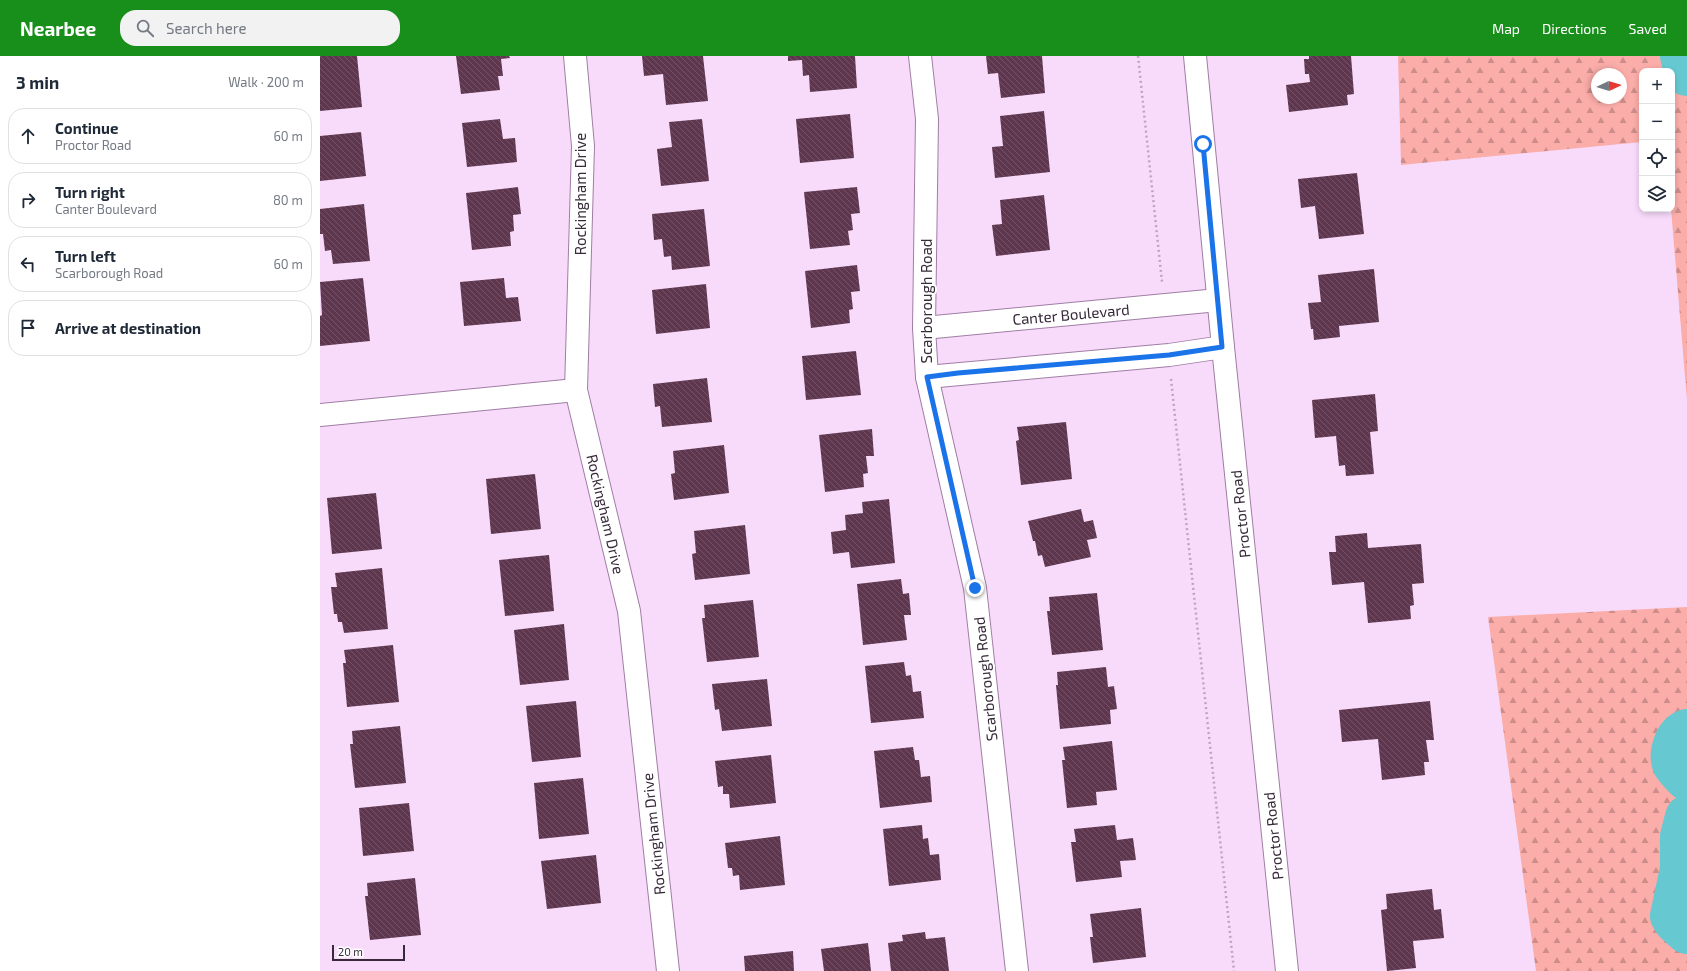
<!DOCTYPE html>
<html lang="en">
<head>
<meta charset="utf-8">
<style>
	:root { --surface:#fff; --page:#f2f2f3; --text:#1f2937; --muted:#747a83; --line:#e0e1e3; --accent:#198f1b }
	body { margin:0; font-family:"Exo 2",sans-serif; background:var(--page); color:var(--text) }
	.controls { position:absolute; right:12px; top:12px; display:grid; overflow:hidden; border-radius:8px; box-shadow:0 2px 6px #0003 }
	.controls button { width:36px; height:36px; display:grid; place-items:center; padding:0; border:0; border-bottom:1px solid var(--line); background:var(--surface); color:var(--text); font:20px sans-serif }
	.compass { position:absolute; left:1271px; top:12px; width:36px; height:36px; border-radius:50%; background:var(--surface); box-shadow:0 2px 6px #0003; rotate:86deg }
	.scale { position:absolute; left:12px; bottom:10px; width:73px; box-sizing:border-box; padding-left:4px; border:2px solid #362938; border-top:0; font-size:11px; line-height:14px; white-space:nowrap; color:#362938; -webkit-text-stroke:3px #fff; paint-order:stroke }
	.stop { position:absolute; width:12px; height:12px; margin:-9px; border:3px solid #1a73e8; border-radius:50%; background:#fff }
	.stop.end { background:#1a73e8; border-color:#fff; box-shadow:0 1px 4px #0008 }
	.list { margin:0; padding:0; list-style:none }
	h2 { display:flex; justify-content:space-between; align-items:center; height:52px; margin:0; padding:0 16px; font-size:17px }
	h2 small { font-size:13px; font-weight:400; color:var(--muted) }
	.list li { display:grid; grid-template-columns:26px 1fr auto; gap:12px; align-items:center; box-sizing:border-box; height:56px; margin:0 8px 8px; padding:0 8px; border:1px solid var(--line); border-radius:16px }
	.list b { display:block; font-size:15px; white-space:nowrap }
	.list p { margin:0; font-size:13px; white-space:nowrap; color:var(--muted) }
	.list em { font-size:13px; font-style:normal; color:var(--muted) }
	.icon { flex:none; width:22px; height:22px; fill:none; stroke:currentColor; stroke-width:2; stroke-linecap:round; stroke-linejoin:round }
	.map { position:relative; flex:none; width:1367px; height:915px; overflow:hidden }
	header { display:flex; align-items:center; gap:24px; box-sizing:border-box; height:56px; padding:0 20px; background:var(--accent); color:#fff }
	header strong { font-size:19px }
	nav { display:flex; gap:22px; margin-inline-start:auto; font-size:14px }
	.search { width:280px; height:36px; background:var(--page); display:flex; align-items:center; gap:10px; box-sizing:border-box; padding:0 14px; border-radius:16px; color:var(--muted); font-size:15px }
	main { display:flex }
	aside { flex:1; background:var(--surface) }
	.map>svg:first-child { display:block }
</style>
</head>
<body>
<header>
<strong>Nearbee</strong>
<div class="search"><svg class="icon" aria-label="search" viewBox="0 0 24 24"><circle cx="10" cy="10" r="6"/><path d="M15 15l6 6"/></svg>Search here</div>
<nav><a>Map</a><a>Directions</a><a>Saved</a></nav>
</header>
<main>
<aside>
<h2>3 min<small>Walk · 200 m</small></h2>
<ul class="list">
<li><svg class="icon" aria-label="ahead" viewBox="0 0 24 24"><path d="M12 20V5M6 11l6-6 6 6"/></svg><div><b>Continue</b><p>Proctor Road</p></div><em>60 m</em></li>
<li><svg class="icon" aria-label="right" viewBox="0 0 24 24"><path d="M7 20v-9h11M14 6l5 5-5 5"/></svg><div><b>Turn right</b><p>Canter Boulevard</p></div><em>80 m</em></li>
<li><svg class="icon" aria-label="left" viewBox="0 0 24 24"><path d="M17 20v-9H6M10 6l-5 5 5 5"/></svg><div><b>Turn left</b><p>Scarborough Road</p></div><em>60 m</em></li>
<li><svg class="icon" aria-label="arrive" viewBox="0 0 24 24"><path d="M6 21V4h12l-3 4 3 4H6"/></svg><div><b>Arrive at destination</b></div></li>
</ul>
</aside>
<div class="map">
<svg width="1367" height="915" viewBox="0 0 1367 915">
	<defs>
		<pattern id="forest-firs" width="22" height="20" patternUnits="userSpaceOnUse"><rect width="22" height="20" fill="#fbada9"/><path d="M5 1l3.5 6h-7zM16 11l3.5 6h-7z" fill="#cc8d8b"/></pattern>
		<pattern id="building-back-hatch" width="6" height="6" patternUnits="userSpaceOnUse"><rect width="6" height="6" fill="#5e374f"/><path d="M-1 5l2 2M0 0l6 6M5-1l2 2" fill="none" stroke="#725266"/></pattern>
	</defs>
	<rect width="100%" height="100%" fill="#f8dbfb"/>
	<g fill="url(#forest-firs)" fill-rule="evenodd">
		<path d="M1078,0H1367V344L1351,153L1352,15H1322V86L1081,109ZM1277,18H1301V42H1277Z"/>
		<path d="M1367,551V915H1216L1168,561Z"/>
	</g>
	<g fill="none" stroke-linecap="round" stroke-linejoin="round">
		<g stroke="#66c9d2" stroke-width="44">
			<path d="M1362,0L1367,18"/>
			<path d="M1367,675C1356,679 1350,697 1354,708C1357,713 1363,719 1367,723"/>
			<path d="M1367,761L1362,780V813L1352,860L1356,866L1367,876"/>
		</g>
	</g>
	<g fill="url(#building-back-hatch)">
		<path d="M0,0H37L42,51L0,55Z"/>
		<path d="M136,0H189L190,2L181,3L183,20H178L180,34L141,38Z"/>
		<path d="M322,0H383L388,45L346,49L343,18L324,20Z"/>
		<path d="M468,0H535L537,32L490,36L489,19L483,20L482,4L468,5Z"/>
		<path d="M666,0H722L725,37L681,42L678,17L668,18Z"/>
		<path d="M989,0H1031L1034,38L1027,39L1028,49L969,56L966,29L990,26L989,18H985L984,3H989Z"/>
		<path d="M724,55L730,116L675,122L672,91L683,90L680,60Z"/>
		<path d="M530,58L534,102L480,107L476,63Z"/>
		<path d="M180,63L183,83L195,82L197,106L147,111L142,67Z"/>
		<path d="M382,63L389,125L341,130L337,93L352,91L349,66Z"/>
		<path d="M41,76L46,120L0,125V80Z"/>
		<path d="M1037,117L1044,178L999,183L995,150L981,152L978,123Z"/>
		<path d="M198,131L201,158L193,159L194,175L190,176L191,190L152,194L146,137Z"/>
		<path d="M537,131L540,157L531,158L533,174L528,175L530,189L490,193L484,136Z"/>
		<path d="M724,139L730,194L676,200L672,169L682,168L680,144Z"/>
		<path d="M44,148L50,205L13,208L11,194L5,195L3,178H0V153Z"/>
		<path d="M384,153L390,210L352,214L351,200L344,201L342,183L334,184L332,158Z"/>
		<path d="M537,209L540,235L531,236L533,253L529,254L530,267L491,272L485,215Z"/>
		<path d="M1054,213L1059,266L1019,270L1020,281L994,284L993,273H991L988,247L1001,246L998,219Z"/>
		<path d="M43,222L50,285L0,290V260L2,259L0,226Z"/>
		<path d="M184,222L186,242L198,241L201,265L144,270L140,226Z"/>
		<path d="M386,228L390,272L336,278L332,234Z"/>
		<path d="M536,295L541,339L486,344L482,300Z"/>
		<path d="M387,322L392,366L342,371L340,350L335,351L333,328Z"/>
		<path d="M1055,338L1058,375L1050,376L1054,418L1026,420L1025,409L1019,410L1016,380L995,382L992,344Z"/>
		<path d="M746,366L752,423L701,429L696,385L699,384L697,371Z"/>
		<path d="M552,373L554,400H546L548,417L543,418L544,431L505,436L499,379Z"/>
		<path d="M404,389L409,437L354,444L351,418L355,417L353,395Z"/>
		<path d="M215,418L221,473L171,478L166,423Z"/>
		<path d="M56,437L62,493L12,498L7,442Z"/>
		<path d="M569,443L575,507L531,512L529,496L513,498L511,476L526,474L525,459L543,457L542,446Z"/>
		<path d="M761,453L764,466L773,464L777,482L767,484L771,501L725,511L722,499L718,500L715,485H713L708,465Z"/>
		<path d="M425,469L430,518L375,524L372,498L376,497L374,475Z"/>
		<path d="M1047,477L1048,492L1101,488L1104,527L1092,528L1094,549L1090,550L1091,563L1048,567L1044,526L1012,529L1009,496H1016L1015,480Z"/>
		<path d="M229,499L234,555L185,560L179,504Z"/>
		<path d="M62,512L68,573L24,577L22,566H18L17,558H14L11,531H17L15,517Z"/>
		<path d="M581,523L583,538L589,537L591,559H584L587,584L543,589L537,528Z"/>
		<path d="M777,537L783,594L732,599L727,555H730L729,541Z"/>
		<path d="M433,544L439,601L387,606L382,562H385L384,549Z"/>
		<path d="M244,568L249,624L200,629L194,574Z"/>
		<path d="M73,589L79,646L27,651L23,607H26L24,594Z"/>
		<path d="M584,606L586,620L591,619L593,636L601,635L604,662L551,667L545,610Z"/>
		<path d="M786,611L788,631L794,630L797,653L790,654L791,668L740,673L736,629H738L737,616Z"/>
		<path d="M447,623L452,670L402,675L399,653L395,654L392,628Z"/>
		<path d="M256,645L261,701L212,706L206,650Z"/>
		<path d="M1110,645L1114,684H1106L1109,706H1104L1105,719L1062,724L1058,683L1022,686L1019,654Z"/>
		<path d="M80,670L86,727L35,732L30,688H33L32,675Z"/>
		<path d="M792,685L797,734L776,736L777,749L747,752L742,704H745L743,691Z"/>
		<path d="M593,691L595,704H599L601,721L610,720L612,746L560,752L554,695Z"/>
		<path d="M451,699L456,747L410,752L409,738H403V730L398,731L395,705Z"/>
		<path d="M263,722L269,778L219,783L214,727Z"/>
		<path d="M89,747L94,795L43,800L39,752Z"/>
		<path d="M602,769L603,783L608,782L610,799L619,798L621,824L569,830L563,773Z"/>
		<path d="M795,769L797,784L813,782L816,804L800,805L802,821L756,826L751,786H756L754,773Z"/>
		<path d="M460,780L465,829L420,834L419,819L413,820L412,812H408L405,787Z"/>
		<path d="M276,799L281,847L227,853L221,805Z"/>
		<path d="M95,822L101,879L50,884L45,840H48L47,827Z"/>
		<path d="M1112,833L1114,854L1121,853L1124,882L1093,885L1096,912L1067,915L1061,854L1067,853L1066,838Z"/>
		<path d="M821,852L826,901L773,907L770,881H773L770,858Z"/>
		<path d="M605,876L606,883L625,881L629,915H571L568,887L583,885L582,879Z"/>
		<path d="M548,887L551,915H504L501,893Z"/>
		<path d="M473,895L474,915H425L424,900Z"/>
	</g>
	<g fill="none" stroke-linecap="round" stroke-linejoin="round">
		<g stroke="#9f7ea3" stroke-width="24">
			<g id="minor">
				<path d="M255,0L263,90L256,334L309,555L348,915"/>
				<path d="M600,0L607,63L604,272L607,321L655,532L697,915"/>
				<path d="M604,272L898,244"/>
				<path d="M607,321L849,299L903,291"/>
				<path d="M0,359L256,334"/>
			</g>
		</g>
		<g stroke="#9f7ea3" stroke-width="24">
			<path id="tertiary" d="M875,0L903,291L967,915"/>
		</g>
		<g stroke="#bda5c0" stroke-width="2.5" stroke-dasharray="2 3" stroke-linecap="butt">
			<path d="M818,0L842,226"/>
			<path d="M851,323L914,915"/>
		</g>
		<use href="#minor" stroke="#fff" stroke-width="22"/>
		<use href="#tertiary" stroke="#fff" stroke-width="22"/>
	</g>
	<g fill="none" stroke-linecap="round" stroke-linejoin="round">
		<path stroke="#1a73e8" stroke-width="5" d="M655,532L607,321L638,317L849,299L902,291L883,88"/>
	</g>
	<g text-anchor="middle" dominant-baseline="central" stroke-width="4" stroke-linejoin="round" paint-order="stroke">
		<g font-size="15" fill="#362938" stroke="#fff">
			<text transform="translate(260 138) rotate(-90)">Rockingham Drive</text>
			<text transform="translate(606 245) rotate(-90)">Scarborough Road</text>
			<text transform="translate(751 258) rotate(-5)">Canter Boulevard</text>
			<text transform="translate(286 458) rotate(77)">Rockingham Drive</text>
			<text transform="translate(920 458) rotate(-96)">Proctor Road</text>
			<text transform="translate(665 623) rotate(-96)">Scarborough Road</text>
			<text transform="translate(333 778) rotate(-96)">Rockingham Drive</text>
			<text transform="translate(953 780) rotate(-96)">Proctor Road</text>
		</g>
	</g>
</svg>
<div class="controls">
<button>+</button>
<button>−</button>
<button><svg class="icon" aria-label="locate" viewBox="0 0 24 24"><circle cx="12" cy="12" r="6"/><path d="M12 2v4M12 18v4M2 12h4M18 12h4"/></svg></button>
<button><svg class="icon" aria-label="layers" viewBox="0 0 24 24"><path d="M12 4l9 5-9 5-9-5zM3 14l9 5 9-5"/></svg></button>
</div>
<svg class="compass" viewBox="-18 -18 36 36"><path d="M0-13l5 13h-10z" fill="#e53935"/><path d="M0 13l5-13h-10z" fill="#747a83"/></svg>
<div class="scale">20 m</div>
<div class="stop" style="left:883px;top:88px"></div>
<div class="stop end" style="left:655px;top:532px"></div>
</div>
</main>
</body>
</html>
